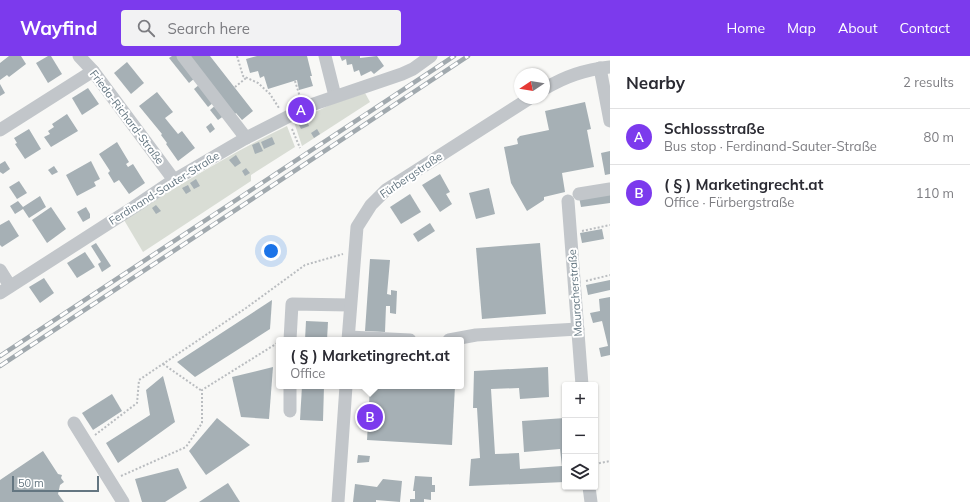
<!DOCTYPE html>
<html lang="en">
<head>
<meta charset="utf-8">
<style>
	:root { --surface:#fff; --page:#f2f2f3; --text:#2b2b33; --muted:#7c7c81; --line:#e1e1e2; --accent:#7c3aed }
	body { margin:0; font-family:Mulish,sans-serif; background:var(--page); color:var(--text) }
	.controls { position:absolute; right:12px; bottom:12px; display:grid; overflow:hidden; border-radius:4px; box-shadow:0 1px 3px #0004 }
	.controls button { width:36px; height:36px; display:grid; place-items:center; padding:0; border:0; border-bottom:1px solid var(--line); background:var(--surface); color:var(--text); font:20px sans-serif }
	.compass { position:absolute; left:514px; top:12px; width:36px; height:36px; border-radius:50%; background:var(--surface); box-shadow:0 1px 3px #0004; rotate:258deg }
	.scale { position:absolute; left:12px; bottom:10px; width:87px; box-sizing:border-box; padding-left:4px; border:2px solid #647681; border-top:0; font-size:11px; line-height:14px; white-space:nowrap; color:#647681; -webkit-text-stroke:3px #fff; paint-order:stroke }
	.you { position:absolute; left:271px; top:195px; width:14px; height:14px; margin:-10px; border:3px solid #fff; border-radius:50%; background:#1a73e8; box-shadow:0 0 0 6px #1a73e833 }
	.badge { display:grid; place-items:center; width:26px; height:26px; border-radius:50%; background:var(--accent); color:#fff; font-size:13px; font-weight:700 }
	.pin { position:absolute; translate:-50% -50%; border:2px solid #fff; box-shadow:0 1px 4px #0006 }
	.popup { position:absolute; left:276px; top:281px; width:188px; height:52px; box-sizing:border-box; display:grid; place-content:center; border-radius:4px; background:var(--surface); filter:drop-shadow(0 1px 3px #0005); font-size:13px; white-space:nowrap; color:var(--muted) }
	.popup b { font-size:15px; color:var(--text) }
	.popup::after { content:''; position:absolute; left:50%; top:100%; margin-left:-8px; border:8px solid transparent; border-top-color:var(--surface) }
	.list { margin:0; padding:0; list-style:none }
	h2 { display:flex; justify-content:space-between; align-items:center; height:52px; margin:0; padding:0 16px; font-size:17px }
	h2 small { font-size:13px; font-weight:400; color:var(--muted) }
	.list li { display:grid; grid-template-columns:26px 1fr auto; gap:12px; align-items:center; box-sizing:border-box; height:56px; padding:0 16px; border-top:1px solid var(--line) }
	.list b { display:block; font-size:15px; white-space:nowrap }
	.list p { margin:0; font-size:13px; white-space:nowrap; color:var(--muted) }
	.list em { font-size:13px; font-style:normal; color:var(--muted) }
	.icon { flex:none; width:22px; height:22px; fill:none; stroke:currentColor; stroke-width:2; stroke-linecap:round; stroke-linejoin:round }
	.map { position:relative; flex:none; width:610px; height:446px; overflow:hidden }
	header { display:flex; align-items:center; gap:24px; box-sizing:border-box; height:56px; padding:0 20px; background:var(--accent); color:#fff }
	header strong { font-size:19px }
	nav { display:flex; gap:22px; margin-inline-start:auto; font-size:14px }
	.search { width:280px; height:36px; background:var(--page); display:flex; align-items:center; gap:10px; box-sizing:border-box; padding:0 14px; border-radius:4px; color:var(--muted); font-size:15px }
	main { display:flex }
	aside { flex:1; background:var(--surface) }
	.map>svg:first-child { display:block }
</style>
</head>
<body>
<header>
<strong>Wayfind</strong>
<div class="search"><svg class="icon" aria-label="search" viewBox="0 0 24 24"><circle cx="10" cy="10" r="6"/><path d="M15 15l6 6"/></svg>Search here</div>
<nav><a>Home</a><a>Map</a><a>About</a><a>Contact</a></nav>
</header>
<main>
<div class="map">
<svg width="610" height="446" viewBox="0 0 610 446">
	<rect width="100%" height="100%" fill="#f8f8f6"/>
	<g fill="#d9ddd5">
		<path d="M365,37L370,46L302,90L294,66L332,48Z"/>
		<path d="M287,70L295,91L251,119V125L143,196L124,164C177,130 230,98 287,70Z"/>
	</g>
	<g fill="#a6b0b5">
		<path d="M9,0H21L26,8L9,21L7,19L0,24V7Z"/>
		<path d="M48,0H51L62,18L48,27L36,7Z"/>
		<path d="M172,0H178L195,22L189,27L169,2Z"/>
		<path d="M188,0H210L253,55L242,64L236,57L235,58Z"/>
		<path d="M257,0H307L312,20H310L313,30L299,34L297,24L268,33L264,20L260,22L258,15L250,17L246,3Z"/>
		<path d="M340,0H360V2L377,0L384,10L374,18L371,15L361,20L359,14L354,16L352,8L347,9L346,3L342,5Z"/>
		<path d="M127,6L144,27L131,38L114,17Z"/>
		<path d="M0,28L5,37L0,40Z"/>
		<path d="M200,28L214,46L208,51L194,33Z"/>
		<path d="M88,32L99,48L82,59L72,42Z"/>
		<path d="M157,36L173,56L165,62L178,78L182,75L195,92L178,105L166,88L167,87L161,79L162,78L139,50Z"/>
		<path d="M585,46L591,73L587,74L594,111L562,117L565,136L544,141V144L527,155L511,127L504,91L518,88L517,83L520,80L549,74L545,55Z"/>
		<path d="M217,48L225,59L218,64L210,54Z"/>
		<path d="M67,58L78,75L51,91L44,81L50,78L48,75L54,71L52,68Z"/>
		<path d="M306,62L309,70L301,73L297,65Z"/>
		<path d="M211,67L215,73L210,77L206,71Z"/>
		<path d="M29,73L41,93L25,103L15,88L17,87L14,82Z"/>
		<path d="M317,73L320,78L314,82L311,77Z"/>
		<path d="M272,81L275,88L264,93L261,86Z"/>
		<path d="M117,86L129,106L126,108L128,111L133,108L145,127L129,138L119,124L114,127L108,117L110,115L99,98Z"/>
		<path d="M259,86L263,95L255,98L252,89Z"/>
		<path d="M610,95V118L605,119L601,97Z"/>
		<path d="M236,99L241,107L235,111L229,104Z"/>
		<path d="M5,105L10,113L3,118L0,116V108Z"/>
		<path d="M91,105L100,123L94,126L96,130L77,140L66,119Z"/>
		<path d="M54,110L58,116L52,119L48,114Z"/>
		<path d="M246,112L250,117L245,120L242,115Z"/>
		<path d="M440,118L450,136L446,138L452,148L440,156L422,129Z"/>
		<path d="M196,123L200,130L194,133L190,127Z"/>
		<path d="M19,125L27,137L17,143L9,131Z"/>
		<path d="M188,129L191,135L186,138L182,132Z"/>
		<path d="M489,132L495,158L476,163L469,137Z"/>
		<path d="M610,137V147L581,151L579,141Z"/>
		<path d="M410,138L421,156L401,168L390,151Z"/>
		<path d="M40,140L46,151L29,162L23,153L15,158L10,150L18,145L23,151Z"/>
		<path d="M156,149L161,155L156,158L152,152Z"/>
		<path d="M51,151L66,173L47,187L32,164Z"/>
		<path d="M86,151L90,158V162L83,166L77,156Z"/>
		<path d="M9,164L19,180L2,191L0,189V169Z"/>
		<path d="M430,167L435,175L418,186L413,178Z"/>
		<path d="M602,173L604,183L582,187L580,177Z"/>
		<path d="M96,187L111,210L102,216L98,208L101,206L91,190Z"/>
		<path d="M540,187L546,258L482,263L476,192Z"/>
		<path d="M85,196L95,211L77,222L67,207Z"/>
		<path d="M370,203L390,204L387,238L391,239V234L397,235L396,258L390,257V250H386L385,276L365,275Z"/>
		<path d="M44,222L54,237L40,247L29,231Z"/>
		<path d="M610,224V234L588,239L586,229Z"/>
		<path d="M610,241V299L601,301L599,292L608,290L602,265L593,267L590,257L600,255L599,243Z"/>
		<path d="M272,244L270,273L195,321L177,306Z"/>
		<path d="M306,265L328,266L327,284H305Z"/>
		<path d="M273,311L269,363L241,361L232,321Z"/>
		<path d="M548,311L549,341L520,343L519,332L491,333L495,398L519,397L520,413L562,410L560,393L524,396L522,365L565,362V426L469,430L471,403L480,402L477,352H473L474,315Z"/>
		<path d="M163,320L175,366L118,407L106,387L150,359L146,334Z"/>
		<path d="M302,330H324L323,365L300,364Z"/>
		<path d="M370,330H455L452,389L367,384Z"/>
		<path d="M112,338L122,355L93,374L82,357Z"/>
		<path d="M217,362L250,389L206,419L189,395Z"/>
		<path d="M43,395L58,418L62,419L61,422L64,426L60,429L58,438L64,446H0V424Z"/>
		<path d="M358,399L370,400L369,406L357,407Z"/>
		<path d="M178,412L187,432L165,446H142L135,423Z"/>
		<path d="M415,420L432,421V429H435V436H431V444L424,443V446H410V443H415V435H413Z"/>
		<path d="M383,423L402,425L400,446L376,444V446H353L355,428L377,431Z"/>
		<path d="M228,427L240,446H199L214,436Z"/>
	</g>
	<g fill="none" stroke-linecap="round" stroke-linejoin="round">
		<g stroke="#babdc0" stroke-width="2" stroke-dasharray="2 2" stroke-linecap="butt">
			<path d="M237,0L243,20L258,27L270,38L279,52"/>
			<path d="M295,25L300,41"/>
			<path d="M235,31L246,22"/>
			<path d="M292,73L300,92"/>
			<path d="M582,175L610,169"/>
			<path d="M586,225L610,219"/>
			<path d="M163,308L202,335"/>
			<path d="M95,379L137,347L139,324L246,252L305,209L343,198"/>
			<path d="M595,408L610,405"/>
			<path d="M121,420L186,391L202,367V334L279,286"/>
		</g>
		<g stroke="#c2c6ca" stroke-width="13">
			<path d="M79,0L93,15L174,124"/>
			<path d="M183,0L246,82"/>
			<path d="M325,0L335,40"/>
			<path d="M600,12L610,65"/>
			<path d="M544,33C566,20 584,14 610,11"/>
			<path d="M0,74L93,15"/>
			<path d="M579,138L610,133"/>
			<path d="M568,145L582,329"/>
			<path d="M0,214L10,230"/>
			<path d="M0,237L134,151L174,124L246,82L311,49L402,18L413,13L431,0"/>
			<path d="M349,281L410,284"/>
			<path d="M290,284L292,248L350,249"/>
			<path d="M348,284L357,171L371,149L386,134L530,42"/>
			<path d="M449,284L476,279L578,273"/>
			<path d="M290,355V330"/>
			<path d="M74,367L123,446"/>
			<path d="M589,431L591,446"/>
			<path d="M338,446L346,330"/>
		</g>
		<g stroke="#a1a9ae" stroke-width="4.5">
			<g id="rail">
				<path d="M0,300L454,0"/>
				<path d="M0,310L468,0"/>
			</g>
		</g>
		<use href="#rail" stroke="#fff" stroke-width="3" stroke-dasharray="9" stroke-linecap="butt"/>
	</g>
	<g text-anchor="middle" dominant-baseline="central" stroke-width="4" stroke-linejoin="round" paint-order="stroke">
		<g font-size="11" fill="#647681" stroke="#fff">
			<text transform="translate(127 61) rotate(53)">Frieda-Richard-Straße</text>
			<text transform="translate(411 119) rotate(-34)">Fürbergstraße</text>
			<text transform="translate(164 132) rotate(-32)">Ferdinand-Sauter-Straße</text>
			<text transform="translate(575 237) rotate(-94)">Mauracherstraße</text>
		</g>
	</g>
</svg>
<div class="controls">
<button>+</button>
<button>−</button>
<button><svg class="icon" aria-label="layers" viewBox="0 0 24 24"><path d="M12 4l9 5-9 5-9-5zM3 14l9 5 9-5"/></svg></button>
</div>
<svg class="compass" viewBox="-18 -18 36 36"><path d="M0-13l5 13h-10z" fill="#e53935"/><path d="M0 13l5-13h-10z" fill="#7c7c81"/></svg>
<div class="scale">50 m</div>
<div class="you"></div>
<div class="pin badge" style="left:301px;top:54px">A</div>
<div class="pin badge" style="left:370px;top:361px">B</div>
<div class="popup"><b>( § ) Marketingrecht.at</b>Office</div>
</div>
<aside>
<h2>Nearby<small>2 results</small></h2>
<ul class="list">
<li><span class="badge">A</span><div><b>Schlossstraße</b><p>Bus stop · Ferdinand-Sauter-Straße</p></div><em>80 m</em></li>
<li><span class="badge">B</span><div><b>( § ) Marketingrecht.at</b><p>Office · Fürbergstraße</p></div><em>110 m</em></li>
</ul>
</aside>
</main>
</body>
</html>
